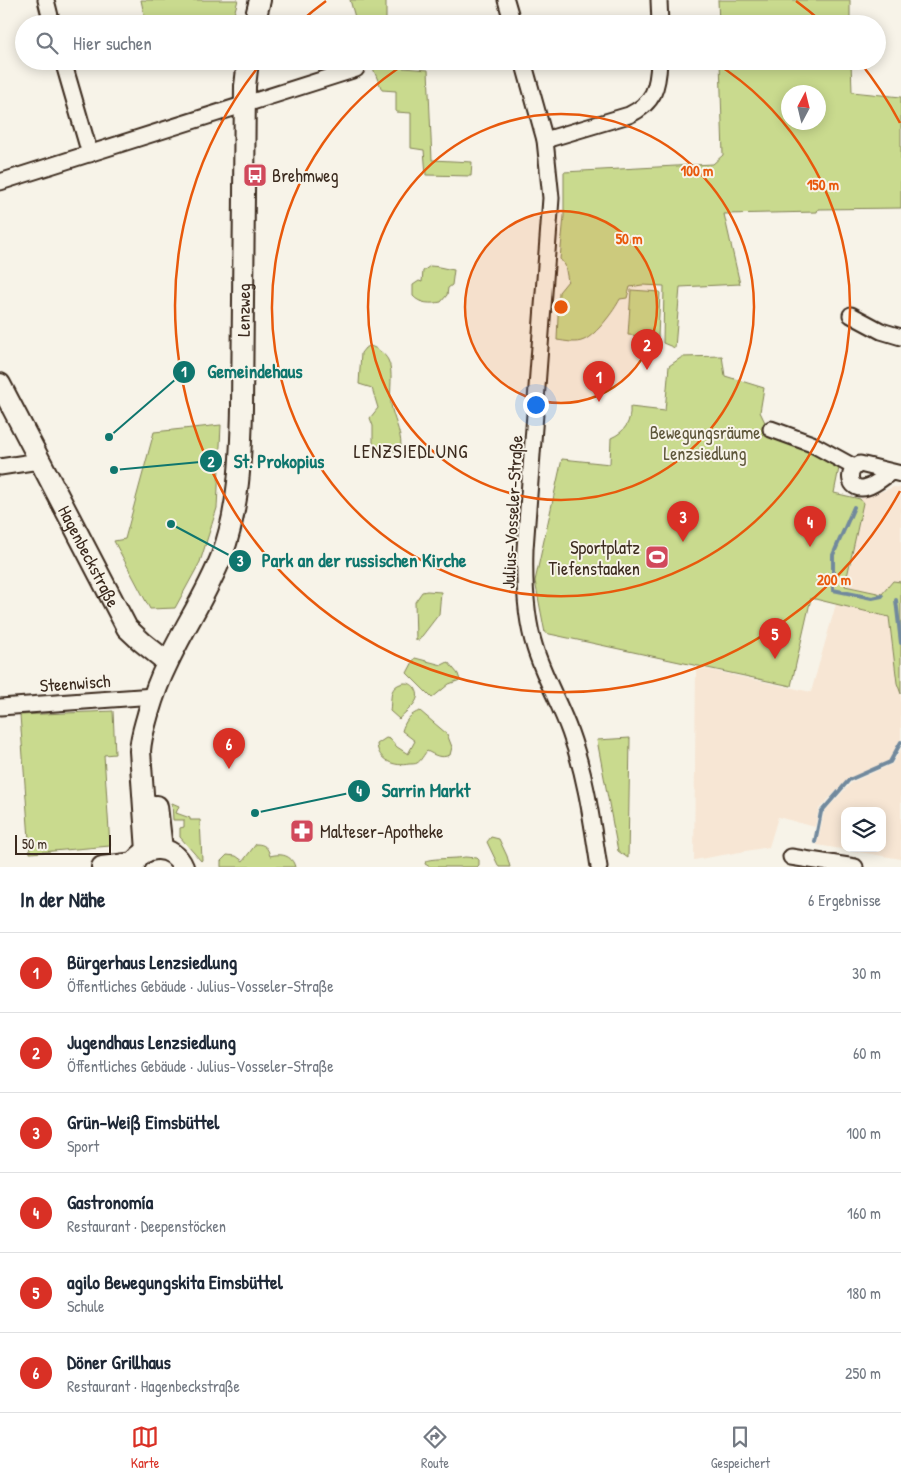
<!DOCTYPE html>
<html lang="de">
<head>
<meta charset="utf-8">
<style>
	:root { --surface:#fff; --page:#f6f6f7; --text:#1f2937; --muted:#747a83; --line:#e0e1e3; --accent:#d93025 }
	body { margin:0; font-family:"Patrick Hand",sans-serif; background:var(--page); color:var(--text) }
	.controls { position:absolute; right:15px; bottom:15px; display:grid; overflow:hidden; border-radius:10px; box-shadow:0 2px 12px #0003 }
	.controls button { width:45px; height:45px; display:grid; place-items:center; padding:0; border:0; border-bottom:1px solid var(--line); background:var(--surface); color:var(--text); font:25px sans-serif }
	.compass { position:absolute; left:781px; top:85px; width:45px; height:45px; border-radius:50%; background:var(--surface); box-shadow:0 2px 12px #0003; rotate:7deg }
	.scale { position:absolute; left:15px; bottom:12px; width:96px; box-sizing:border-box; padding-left:5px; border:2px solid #3b2a1e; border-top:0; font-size:14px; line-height:18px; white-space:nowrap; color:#3b2a1e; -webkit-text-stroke:4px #f7f3e8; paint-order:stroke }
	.you { position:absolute; left:535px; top:404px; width:18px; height:18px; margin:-12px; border:4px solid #fff; border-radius:50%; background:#1a73e8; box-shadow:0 0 0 8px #1a73e833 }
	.badge { display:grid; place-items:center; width:32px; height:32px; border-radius:50%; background:var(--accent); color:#fff; font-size:16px; font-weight:700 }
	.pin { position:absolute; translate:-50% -41px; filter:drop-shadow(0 1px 2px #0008) }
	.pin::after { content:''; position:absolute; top:26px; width:18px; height:15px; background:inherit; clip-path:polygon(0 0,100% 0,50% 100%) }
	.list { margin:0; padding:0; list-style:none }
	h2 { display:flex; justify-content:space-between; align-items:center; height:65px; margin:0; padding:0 20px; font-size:21px }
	h2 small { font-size:16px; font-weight:400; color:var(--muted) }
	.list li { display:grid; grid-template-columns:32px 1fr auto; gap:15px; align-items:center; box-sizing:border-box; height:80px; padding:0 20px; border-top:1px solid var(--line) }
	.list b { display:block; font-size:19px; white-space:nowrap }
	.list p { margin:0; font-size:16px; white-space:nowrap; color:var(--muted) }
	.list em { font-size:16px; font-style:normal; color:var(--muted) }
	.icon { flex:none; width:28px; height:28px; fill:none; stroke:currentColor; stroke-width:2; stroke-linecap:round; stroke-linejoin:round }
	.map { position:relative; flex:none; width:901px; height:867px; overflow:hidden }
	.search { position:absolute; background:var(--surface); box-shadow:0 2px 12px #0003; left:15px; right:15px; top:15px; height:55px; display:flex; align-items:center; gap:12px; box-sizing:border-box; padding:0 18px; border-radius:28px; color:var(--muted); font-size:19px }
	.sheet { height:545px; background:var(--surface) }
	nav { display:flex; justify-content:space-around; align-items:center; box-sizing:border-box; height:70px; border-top:1px solid var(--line); background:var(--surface); font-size:14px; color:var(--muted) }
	nav a { display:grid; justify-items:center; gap:2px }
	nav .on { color:var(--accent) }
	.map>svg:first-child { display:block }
</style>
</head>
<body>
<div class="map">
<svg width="901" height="867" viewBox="0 0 901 867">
	<rect width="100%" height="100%" fill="#f7f3e8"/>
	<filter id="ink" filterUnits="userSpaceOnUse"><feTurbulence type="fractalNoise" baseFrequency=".02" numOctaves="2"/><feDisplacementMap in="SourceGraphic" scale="10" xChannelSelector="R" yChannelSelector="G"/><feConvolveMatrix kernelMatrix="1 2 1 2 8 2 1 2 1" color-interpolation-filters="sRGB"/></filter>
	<g filter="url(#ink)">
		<g fill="#f7e6d4" fill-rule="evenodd">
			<path d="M894,487L901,488V582L893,581L882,594L845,586L863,503L860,499Z"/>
			<path d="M836,604L889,617L897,683L901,694V739L889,761L848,779L819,809L815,827L778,817L769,847L694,860L696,667L811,692Z"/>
			<path d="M901,749V859L817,845L824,812L852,782L892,764ZM845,811H882V848H845Z"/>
		</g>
		<g fill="#c9da8e" stroke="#828256" fill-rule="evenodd">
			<path d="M141,0H238L234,14L205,24H146Z"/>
			<path d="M350,0H386V24H357Z"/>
			<path d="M718,0H850V24H719Z"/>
			<path d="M370,61H403V68L428,70L432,160L472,162L471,176L426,175L424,150L411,148V113L396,112V91L382,90Z"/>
			<path d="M720,61H851L852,92L901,97V208L818,209L817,212L724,214L740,284L680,287L675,348L663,343L664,286L642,285L630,287L627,298L620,299C614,311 596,335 584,340C576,344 565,341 557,340L559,292L568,281L565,265L560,259L564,216V172L713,164L723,155ZM788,92H818V122H788Z"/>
			<path d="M430,266C438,266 446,269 454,270L452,285L448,288L447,295L441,302C431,304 420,304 413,296V285L419,281L422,282L423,271Z"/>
			<path d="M631,290L660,292L658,337L628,335Z"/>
			<path d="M370,346C377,348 385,354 388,360C394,371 389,392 391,404C393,419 401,430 401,446L397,451L373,450V426L370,418L378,408L372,388L359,384L361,353L365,348Z"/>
			<path d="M722,356L725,376L764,388L760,412L771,435L803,448L839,468L834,493L860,499L863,503L845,586L882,594L893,581L901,582V694L897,683L889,617L811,598L791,686L545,633L535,581L562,459L610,464L611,438C625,432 631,422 630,407L665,411L669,366L682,357Z"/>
			<path d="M221,425L217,508L200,562L175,608L150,609L114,541L125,539L154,432Z"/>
			<path d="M427,591L441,592L439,614L419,640H416L415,602L422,592Z"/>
			<path d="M415,658L442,665L448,662L458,674L460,680L449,684L432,698L407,673Z"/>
			<path d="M404,683C409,683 412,684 415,688C424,701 406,710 399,719L390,711C392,698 388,686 404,683Z"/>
			<path d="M113,711L115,754L104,755L110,846L30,853L20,715Z"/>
			<path d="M420,711L447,734L452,747L450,755C440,759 435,755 427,751C424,754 421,761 417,763C416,764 411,764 409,764C395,767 378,761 377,744L386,738L390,739L397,747L408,754L415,741L402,731C405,721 410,714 420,711Z"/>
			<path d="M630,738L628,858L618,851L597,740Z"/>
			<path d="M172,803L179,806L176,813L190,818V820H200L202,860L201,861L180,837V828L184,827V820H173Z"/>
			<path d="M491,837L499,839L507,856L510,867H499L487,842Z"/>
			<path d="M256,844C265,844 268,848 270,856C281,853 292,855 295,867H221V861L227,855L236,856L243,861Z"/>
			<path d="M465,857L477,858L479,860V865L477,867H430L425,864L426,861C431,858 456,859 465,857Z"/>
		</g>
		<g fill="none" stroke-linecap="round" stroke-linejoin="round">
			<g stroke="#71899d" stroke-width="4">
				<path d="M854,507L833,555V590L872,598L882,596"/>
				<path d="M896,600L901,643"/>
				<path d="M815,842L821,812L849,780L890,762L901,742"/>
			</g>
			<g stroke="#3b2a1e" stroke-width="19">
				<g id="minor">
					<path d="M46,0L52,24"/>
					<path d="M506,0L513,24"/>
					<path d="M659,0L660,24"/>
					<path d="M63,61L90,154"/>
					<path d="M523,61L545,140L551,198L525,549C524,582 525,617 535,648C544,677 560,704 570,732C586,776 592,822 599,867"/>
					<path d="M545,140L629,115C654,103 658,88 659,61"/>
					<path d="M0,182L356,69"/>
					<path d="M851,315L881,331L901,337"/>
					<path d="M771,429L812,444L854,467"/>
					<path d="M0,467L39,461"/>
					<path d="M891,472C884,477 875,485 867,487C851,493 843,472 860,464L901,474"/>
					<path d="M0,707L154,696"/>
					<path d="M791,857L855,867"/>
				</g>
			</g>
			<g stroke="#3b2a1e" stroke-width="24">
				<g id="tertiary">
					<path d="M254,24L260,0"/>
					<path id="s1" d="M0,384L127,628L142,642L167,662"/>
					<path d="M157,806L162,849"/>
					<path id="s2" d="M147,851L140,751C141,736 144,729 148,714C153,697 159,680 167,664C184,627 207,594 222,555C239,510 241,456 242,408L245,86L248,61"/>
					<path d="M102,867L135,863"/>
					<path d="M133,867C142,842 174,844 183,867"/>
				</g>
			</g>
			<use href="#minor" stroke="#f7f3e8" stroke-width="15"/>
			<use href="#tertiary" stroke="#f7f3e8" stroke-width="20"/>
		</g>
	</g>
	<circle cx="561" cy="307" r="96" fill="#e8590c" fill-opacity=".12"/>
	<g fill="none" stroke="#e8590c" stroke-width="2.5">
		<circle cx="561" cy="307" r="96"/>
		<circle cx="561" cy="307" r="193"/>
		<path d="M506 23A289 289 0 0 1 616 23M714 62A289 289 0 1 1 408 62"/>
		<path d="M900 491A386 386 0 1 1 263 61M300 22A386 386 0 0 1 326 1M796 1A386 386 0 0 1 822 22M859 61A386 386 0 0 1 900 123"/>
	</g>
	<defs>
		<g id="bus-square" transform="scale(1.25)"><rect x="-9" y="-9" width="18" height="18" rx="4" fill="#d1495b" stroke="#f7f3e8"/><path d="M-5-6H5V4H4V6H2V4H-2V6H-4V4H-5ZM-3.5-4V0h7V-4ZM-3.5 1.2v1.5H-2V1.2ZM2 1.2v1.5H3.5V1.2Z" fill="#fff"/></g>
		<g id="stadium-square" transform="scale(1.25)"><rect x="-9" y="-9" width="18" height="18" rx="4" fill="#d1495b" stroke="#f7f3e8"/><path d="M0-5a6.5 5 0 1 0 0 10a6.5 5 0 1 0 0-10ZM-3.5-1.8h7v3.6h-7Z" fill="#fff"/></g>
		<g id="pharmacy-square" transform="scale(1.25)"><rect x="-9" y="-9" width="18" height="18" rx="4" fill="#d1495b" stroke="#f7f3e8"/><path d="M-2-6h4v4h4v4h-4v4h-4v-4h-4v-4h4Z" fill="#fff"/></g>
	</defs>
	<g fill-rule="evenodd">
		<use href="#bus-square" x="255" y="175"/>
		<use href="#stadium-square" x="657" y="557"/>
		<use href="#pharmacy-square" x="302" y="831"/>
	</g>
	<g text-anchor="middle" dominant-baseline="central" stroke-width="4" stroke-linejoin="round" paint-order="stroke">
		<g font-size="18" fill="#3b2a1e" stroke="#f7f3e8" text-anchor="start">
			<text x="272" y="175">Brehmweg</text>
			<text x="640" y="547" text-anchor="end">Sportplatz<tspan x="640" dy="21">Tiefenstaaken</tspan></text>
			<text x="320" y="831">Malteser-Apotheke</text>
		</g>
		<g font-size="18" fill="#3b2a1e" stroke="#f7f3e8">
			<text stroke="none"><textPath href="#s2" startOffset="561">Lenzweg</textPath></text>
			<text transform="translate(512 512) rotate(-87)">Julius-Vosseler-Straße</text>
			<text stroke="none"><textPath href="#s1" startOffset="194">Hagenbeckstraße</textPath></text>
			<text transform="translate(75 683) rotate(-4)">Steenwisch</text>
		</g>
		<g font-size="18" fill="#5e563a" stroke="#f7f3e8">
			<text x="705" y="432">Bewegungsräume<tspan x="705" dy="21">Lenzsiedlung</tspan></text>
		</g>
		<g font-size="19" letter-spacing="1" fill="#3b2a1e" stroke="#f7f3e8">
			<text x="411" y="451">LENZSIEDLUNG</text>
		</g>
	</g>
	<circle cx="561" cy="307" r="8" fill="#e8590c" stroke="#f7f3e8" stroke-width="2.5"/>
	<g font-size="15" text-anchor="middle" font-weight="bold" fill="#e8590c" stroke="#f7f3e8" stroke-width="4" stroke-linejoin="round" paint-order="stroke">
		<text x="697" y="176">100 m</text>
		<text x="823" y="190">150 m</text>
		<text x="629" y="244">50 m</text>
		<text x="834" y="585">200 m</text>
	</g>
	<path fill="none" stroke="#0f766e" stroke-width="2" d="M109 437L184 372M114 470L211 461M171 524L240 561M255 813L359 791"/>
	<g fill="#0f766e" stroke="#f7f3e8" stroke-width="2">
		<circle cx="109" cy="437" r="5"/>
		<circle cx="114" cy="470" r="5"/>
		<circle cx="171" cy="524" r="5"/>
		<circle cx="255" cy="813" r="5"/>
		<circle cx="184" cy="372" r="12"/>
		<circle cx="211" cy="461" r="12"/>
		<circle cx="240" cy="561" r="12"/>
		<circle cx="359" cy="791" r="12"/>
	</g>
	<g font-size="15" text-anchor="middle" font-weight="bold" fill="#fff">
		<text x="184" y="377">1</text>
		<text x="211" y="467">2</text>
		<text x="240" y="566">3</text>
		<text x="359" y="796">4</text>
	</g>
	<g font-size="19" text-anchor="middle" font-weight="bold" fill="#0f766e" stroke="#f7f3e8" stroke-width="4" stroke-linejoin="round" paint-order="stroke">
		<text x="255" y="378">Gemeindehaus</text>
		<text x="279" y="468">St. Prokopius</text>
		<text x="364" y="567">Park an der russischen Kirche</text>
		<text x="426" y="797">Sarrin Markt</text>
	</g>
</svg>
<div class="controls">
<button><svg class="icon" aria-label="layers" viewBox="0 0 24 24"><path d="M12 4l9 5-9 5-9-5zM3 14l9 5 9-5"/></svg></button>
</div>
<svg class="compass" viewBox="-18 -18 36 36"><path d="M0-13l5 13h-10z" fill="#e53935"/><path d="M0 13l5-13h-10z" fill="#747a83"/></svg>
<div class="scale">50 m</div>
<div class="you"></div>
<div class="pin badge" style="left:599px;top:402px">1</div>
<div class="pin badge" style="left:647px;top:370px">2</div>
<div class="pin badge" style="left:683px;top:542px">3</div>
<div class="pin badge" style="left:810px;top:547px">4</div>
<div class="pin badge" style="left:775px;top:659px">5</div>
<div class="pin badge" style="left:229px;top:769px">6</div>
<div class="search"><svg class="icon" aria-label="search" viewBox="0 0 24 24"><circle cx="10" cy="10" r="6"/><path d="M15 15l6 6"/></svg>Hier suchen</div>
</div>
<section class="sheet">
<h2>In der Nähe<small>6 Ergebnisse</small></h2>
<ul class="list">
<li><span class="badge">1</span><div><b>Bürgerhaus Lenzsiedlung</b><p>Öffentliches Gebäude · Julius-Vosseler-Straße</p></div><em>30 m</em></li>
<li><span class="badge">2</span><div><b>Jugendhaus Lenzsiedlung</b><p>Öffentliches Gebäude · Julius-Vosseler-Straße</p></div><em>60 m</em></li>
<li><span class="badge">3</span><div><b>Grün-Weiß Eimsbüttel</b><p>Sport</p></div><em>100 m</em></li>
<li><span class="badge">4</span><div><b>Gastronomía</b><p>Restaurant · Deepenstöcken</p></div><em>160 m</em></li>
<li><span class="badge">5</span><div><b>agilo Bewegungskita Eimsbüttel</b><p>Schule</p></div><em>180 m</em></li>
<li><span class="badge">6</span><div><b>Döner Grillhaus</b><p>Restaurant · Hagenbeckstraße</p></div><em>250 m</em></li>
</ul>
</section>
<nav>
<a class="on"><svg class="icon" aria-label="map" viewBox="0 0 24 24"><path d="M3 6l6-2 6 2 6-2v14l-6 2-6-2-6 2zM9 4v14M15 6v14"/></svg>Karte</a>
<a><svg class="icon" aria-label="directions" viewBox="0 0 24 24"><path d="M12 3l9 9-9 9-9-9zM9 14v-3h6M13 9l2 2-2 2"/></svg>Route</a>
<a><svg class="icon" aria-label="saved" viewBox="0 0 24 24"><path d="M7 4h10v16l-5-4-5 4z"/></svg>Gespeichert</a>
</nav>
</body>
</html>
